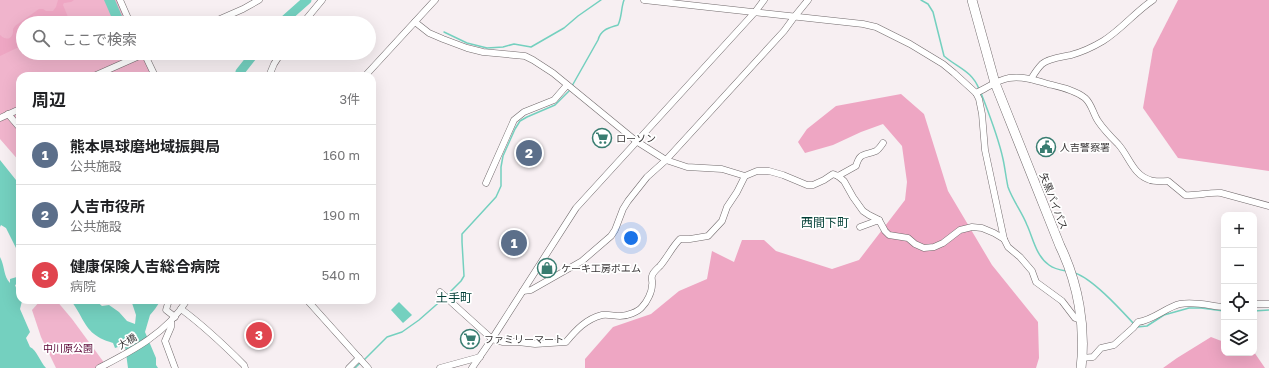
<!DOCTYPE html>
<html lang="ja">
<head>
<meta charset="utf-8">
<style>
	:root { --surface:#fff; --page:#f2f2f2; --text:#202124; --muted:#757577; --line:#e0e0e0; --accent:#387c70 }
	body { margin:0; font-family:"Golos Text","Noto Sans JP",sans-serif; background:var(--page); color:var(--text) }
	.controls { position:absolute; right:12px; bottom:12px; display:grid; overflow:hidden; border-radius:8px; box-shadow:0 4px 16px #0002 }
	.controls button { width:36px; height:36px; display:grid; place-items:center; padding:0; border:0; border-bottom:1px solid var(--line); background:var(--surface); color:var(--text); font:20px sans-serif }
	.you { position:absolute; left:631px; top:238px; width:14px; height:14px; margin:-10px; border:3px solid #fff; border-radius:50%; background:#1a73e8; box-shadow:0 0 0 6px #1a73e833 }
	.badge { display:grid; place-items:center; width:26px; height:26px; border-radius:50%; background:var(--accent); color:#fff; font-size:13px; font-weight:700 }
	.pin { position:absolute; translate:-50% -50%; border:2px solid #fff; box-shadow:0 1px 4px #0006 }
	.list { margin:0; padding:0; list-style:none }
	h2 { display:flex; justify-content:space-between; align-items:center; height:52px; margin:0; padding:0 16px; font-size:17px }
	h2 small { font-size:13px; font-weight:400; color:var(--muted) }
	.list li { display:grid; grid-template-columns:26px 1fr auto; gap:12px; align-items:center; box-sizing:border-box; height:60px; padding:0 16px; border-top:1px solid var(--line) }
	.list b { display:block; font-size:15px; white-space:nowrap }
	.list p { margin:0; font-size:13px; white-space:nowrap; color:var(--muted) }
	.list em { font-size:13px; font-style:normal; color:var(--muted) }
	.icon { flex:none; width:22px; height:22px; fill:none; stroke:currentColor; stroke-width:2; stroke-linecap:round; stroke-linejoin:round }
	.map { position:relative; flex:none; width:1269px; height:368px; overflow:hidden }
	.search { position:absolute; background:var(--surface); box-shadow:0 4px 16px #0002; left:16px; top:16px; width:360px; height:44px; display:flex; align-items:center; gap:10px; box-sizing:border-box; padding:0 14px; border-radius:22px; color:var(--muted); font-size:15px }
	.panel { position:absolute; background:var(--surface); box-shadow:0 4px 16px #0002; left:16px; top:72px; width:360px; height:232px; border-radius:12px }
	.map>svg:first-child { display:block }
</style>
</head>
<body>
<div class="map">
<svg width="1269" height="368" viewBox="0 0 1269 368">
	<rect width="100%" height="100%" fill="#f7eff2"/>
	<g fill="#f0b4cc">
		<path d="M0,0H120L129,23H23V53H142L153,76H20V162L0,139Z"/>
		<path d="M41,300H56L72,319L108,368H56L41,337L32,310Z"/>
	</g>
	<g fill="#eea6c3">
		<path d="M58,0H74L71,2L64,3L63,5L68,17L71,18L73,23H23V45L0,56V35C7,42 14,38 13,29L15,26L39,9H43L46,11H53L56,7Z"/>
		<path d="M1178,0H1269V171L1178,158L1143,108L1153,49Z"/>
		<path d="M901,94L924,114L948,191L992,265L1038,322L1039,358L1036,368H585V359L613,327L651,314L679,291L707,279L712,251L734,262L742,240H764L776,251L832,269L859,260L905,200L907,182L902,146L883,124L861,132L833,145L805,153L798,142L807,129L836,106Z"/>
		<path d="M1211,337L1224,342V353L1254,352L1265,368H1163L1177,358Z"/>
	</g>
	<g fill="#74d0bf">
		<path d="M104,0H115L125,23H114Z"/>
		<path d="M0,160L20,185V263L16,260V248L6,228L1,225L0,227Z"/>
		<path d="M0,257C5,266 3,276 10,283V279L20,276V282L15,285L18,293L20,295V300L22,301L20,309L30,332L26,338L30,347C37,350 40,362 46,368H0Z"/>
		<path d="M70,300H95L102,306L109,305L119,312L127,321L135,324L136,315L131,300H133L134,304L139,302L140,300H161L155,309L150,315L145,332L156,358V365L158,368H128L125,346H121L115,348L113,343C93,337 88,330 79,313C76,308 74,304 70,300Z"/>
		<path d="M399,302L412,315L403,323L391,310Z"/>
	</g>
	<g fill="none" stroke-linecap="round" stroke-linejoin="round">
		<g stroke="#74d0bf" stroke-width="1.5">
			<path d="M921,0L928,4L933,12L944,56C958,68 972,71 979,89"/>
			<path d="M444,32L467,43L487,48L503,47L514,44L531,47L564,28L578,16L601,0"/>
			<path d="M572,86L598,40C601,29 609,28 618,25C622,17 621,8 624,0"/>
			<path d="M981,93C989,114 998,136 1003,159C1005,168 1006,178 1008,187C1013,201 1022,212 1027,225C1033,238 1036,256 1049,265C1054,269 1060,270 1066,271"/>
			<path d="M1075,273C1093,279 1121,310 1134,324"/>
			<path d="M447,295L461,281L464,276L462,242V234L496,197L501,186V167L503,156L515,129L520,121L527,117L555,105L569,91"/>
			<path d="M1254,311L1269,310"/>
			<path d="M1137,327L1147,326L1164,315L1189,308H1201L1224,311"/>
			<path d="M363,361L387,337L402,332L419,320L444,298"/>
			<path d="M355,368L360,363"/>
		</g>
		<g stroke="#74d0bf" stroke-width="9">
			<path d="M281,23L307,0"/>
			<path d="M239,76L240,72L255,53"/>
		</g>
		<g stroke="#716a6c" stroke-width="7">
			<g id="minor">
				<path d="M120,0L130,23"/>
				<path d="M644,0L863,24L876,27L910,44L943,64L954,73L976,93L979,99L982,114L985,150L1004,239"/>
				<path d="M415,22L429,33L443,39L467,48L483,52L525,56L533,60L553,73L636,141L666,160L687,167L722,169L745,176L757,171H769L783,175L807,185H813L824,180L833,174L838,176L856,166C860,152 864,156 876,151C879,149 881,146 883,143"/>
				<path d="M211,23L243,9L259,0"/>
				<path d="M303,23L322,0"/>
				<path d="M144,53L155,76"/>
				<path d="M94,76L146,53"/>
				<path d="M269,76L274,64L281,53"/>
				<path d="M365,76L435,0"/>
				<path d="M1031,79C1034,74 1038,68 1042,64C1049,58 1062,57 1071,55C1082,52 1093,47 1103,41C1121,30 1135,12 1153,0"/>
				<path d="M976,93C987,88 997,80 1009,78C1022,76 1035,80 1048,84C1060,87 1075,90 1085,98C1092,104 1093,114 1098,121C1104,130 1111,137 1118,144C1129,156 1133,175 1150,180C1155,182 1162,181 1168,181L1185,195C1197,196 1209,192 1221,193L1269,206"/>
				<path d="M8,114L20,128"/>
				<path d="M0,118L20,109"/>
				<path d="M838,176L844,181L853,197L863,211L869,215L879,220"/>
				<path d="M486,183L514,120L524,112L554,100L567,85"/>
				<path d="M860,227L879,220L885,231L889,235L908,238L915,244L924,248L934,247L943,243L960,230L972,227L982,228L994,233L1004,239L1008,247L1020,257L1032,271L1036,282L1062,301L1075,318L1081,320"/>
				<path d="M523,291L531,290L582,261L611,236L615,230L623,209L628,201L647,177L666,160L784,31L795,16L808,0"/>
				<path d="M440,292L492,339L503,342H518L535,344L566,342C576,330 586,319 602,315C608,314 614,316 620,316C627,316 638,312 642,307C647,302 652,292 652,285C653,282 651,279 652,276C653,272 657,269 660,266C667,258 672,247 680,239H690L708,236L722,221L727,207L737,192L745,176"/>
				<path d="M169,300L166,310L175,317"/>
				<path d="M307,300L368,368"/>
				<path d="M1254,304H1269"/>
				<path d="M181,309C204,326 224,345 244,365L245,368"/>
				<path d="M171,322V327L165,341L175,368"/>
				<path d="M1082,358L1093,357L1101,348L1114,345L1133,328L1138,322C1154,320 1166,307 1180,304C1195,301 1210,306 1224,307"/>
				<path d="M99,368C132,351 167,333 187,300"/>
				<path d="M349,368L359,358"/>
				<path d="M440,368L480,357"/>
				<path d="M472,368L492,339L576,208L755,12L764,0"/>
			</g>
		</g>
		<g stroke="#716a6c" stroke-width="10">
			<path id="highway" d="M972,0L995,83L1060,246C1078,283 1086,327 1081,368"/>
		</g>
		<use href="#minor" stroke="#fff" stroke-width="6"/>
		<use href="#highway" stroke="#fff" stroke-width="9"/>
	</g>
	<defs>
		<g id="supermarket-ring" transform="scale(1)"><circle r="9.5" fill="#fff" stroke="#387c70" stroke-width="1.5"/><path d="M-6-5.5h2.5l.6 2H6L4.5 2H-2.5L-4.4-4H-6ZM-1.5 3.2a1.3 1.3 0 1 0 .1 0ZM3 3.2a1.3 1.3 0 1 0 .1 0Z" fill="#387c70"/></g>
		<g id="civic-ring" transform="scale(1)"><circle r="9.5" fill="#fff" stroke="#387c70" stroke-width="1.5"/><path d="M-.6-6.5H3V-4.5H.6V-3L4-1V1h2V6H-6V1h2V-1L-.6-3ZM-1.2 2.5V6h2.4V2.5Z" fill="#387c70"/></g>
		<g id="shop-ring" transform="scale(1)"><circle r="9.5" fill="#fff" stroke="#387c70" stroke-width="1.5"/><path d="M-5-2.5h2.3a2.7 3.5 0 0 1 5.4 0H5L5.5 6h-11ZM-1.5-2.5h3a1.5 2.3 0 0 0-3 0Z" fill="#387c70"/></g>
	</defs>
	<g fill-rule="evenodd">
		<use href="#supermarket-ring" x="602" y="138"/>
		<use href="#civic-ring" x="1046" y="147"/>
		<use href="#shop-ring" x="547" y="268"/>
		<use href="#supermarket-ring" x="470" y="339"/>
	</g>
	<g text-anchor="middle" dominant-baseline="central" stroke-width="3.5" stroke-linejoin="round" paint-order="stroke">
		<g font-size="10" fill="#383536" stroke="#fff" text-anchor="start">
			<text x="616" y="138">ローソン</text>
			<text x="1060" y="147">人吉警察署</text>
			<text x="561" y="268">ケーキ工房ポエム</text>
			<text x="484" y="339">ファミリーマート</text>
		</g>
		<g font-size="10" fill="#383536" stroke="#fff">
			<text transform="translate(1054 201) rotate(69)">矢黒バイパス</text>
			<text transform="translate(127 341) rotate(-31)">大橋</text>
		</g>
		<g font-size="10" fill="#5a0535" stroke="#fff">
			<text x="68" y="348">中川原公園</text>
		</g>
		<g font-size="12" fill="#003e35" stroke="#fff">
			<text x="825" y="222">西間下町</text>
			<text x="454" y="297">土手町</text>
		</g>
	</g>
</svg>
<div class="controls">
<button>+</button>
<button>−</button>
<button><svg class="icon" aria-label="locate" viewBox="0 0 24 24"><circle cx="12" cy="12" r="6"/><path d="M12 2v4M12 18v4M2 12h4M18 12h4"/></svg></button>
<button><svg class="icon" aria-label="layers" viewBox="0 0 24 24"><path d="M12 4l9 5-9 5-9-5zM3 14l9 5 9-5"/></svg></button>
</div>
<div class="you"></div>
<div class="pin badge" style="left:514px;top:243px;background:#5c6f8a">1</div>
<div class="pin badge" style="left:529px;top:153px;background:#5c6f8a">2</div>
<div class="pin badge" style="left:259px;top:335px;background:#e0444e">3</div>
<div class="search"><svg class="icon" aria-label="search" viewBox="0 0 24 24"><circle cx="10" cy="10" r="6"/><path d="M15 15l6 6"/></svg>ここで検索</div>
<section class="panel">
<h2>周辺<small>3件</small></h2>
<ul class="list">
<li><span class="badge" style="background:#5c6f8a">1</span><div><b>熊本県球磨地域振興局</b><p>公共施設</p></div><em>160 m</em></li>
<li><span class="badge" style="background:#5c6f8a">2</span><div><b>人吉市役所</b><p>公共施設</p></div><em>190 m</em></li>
<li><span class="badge" style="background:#e0444e">3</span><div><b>健康保険人吉総合病院</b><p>病院</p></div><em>540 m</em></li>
</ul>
</section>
</div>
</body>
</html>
